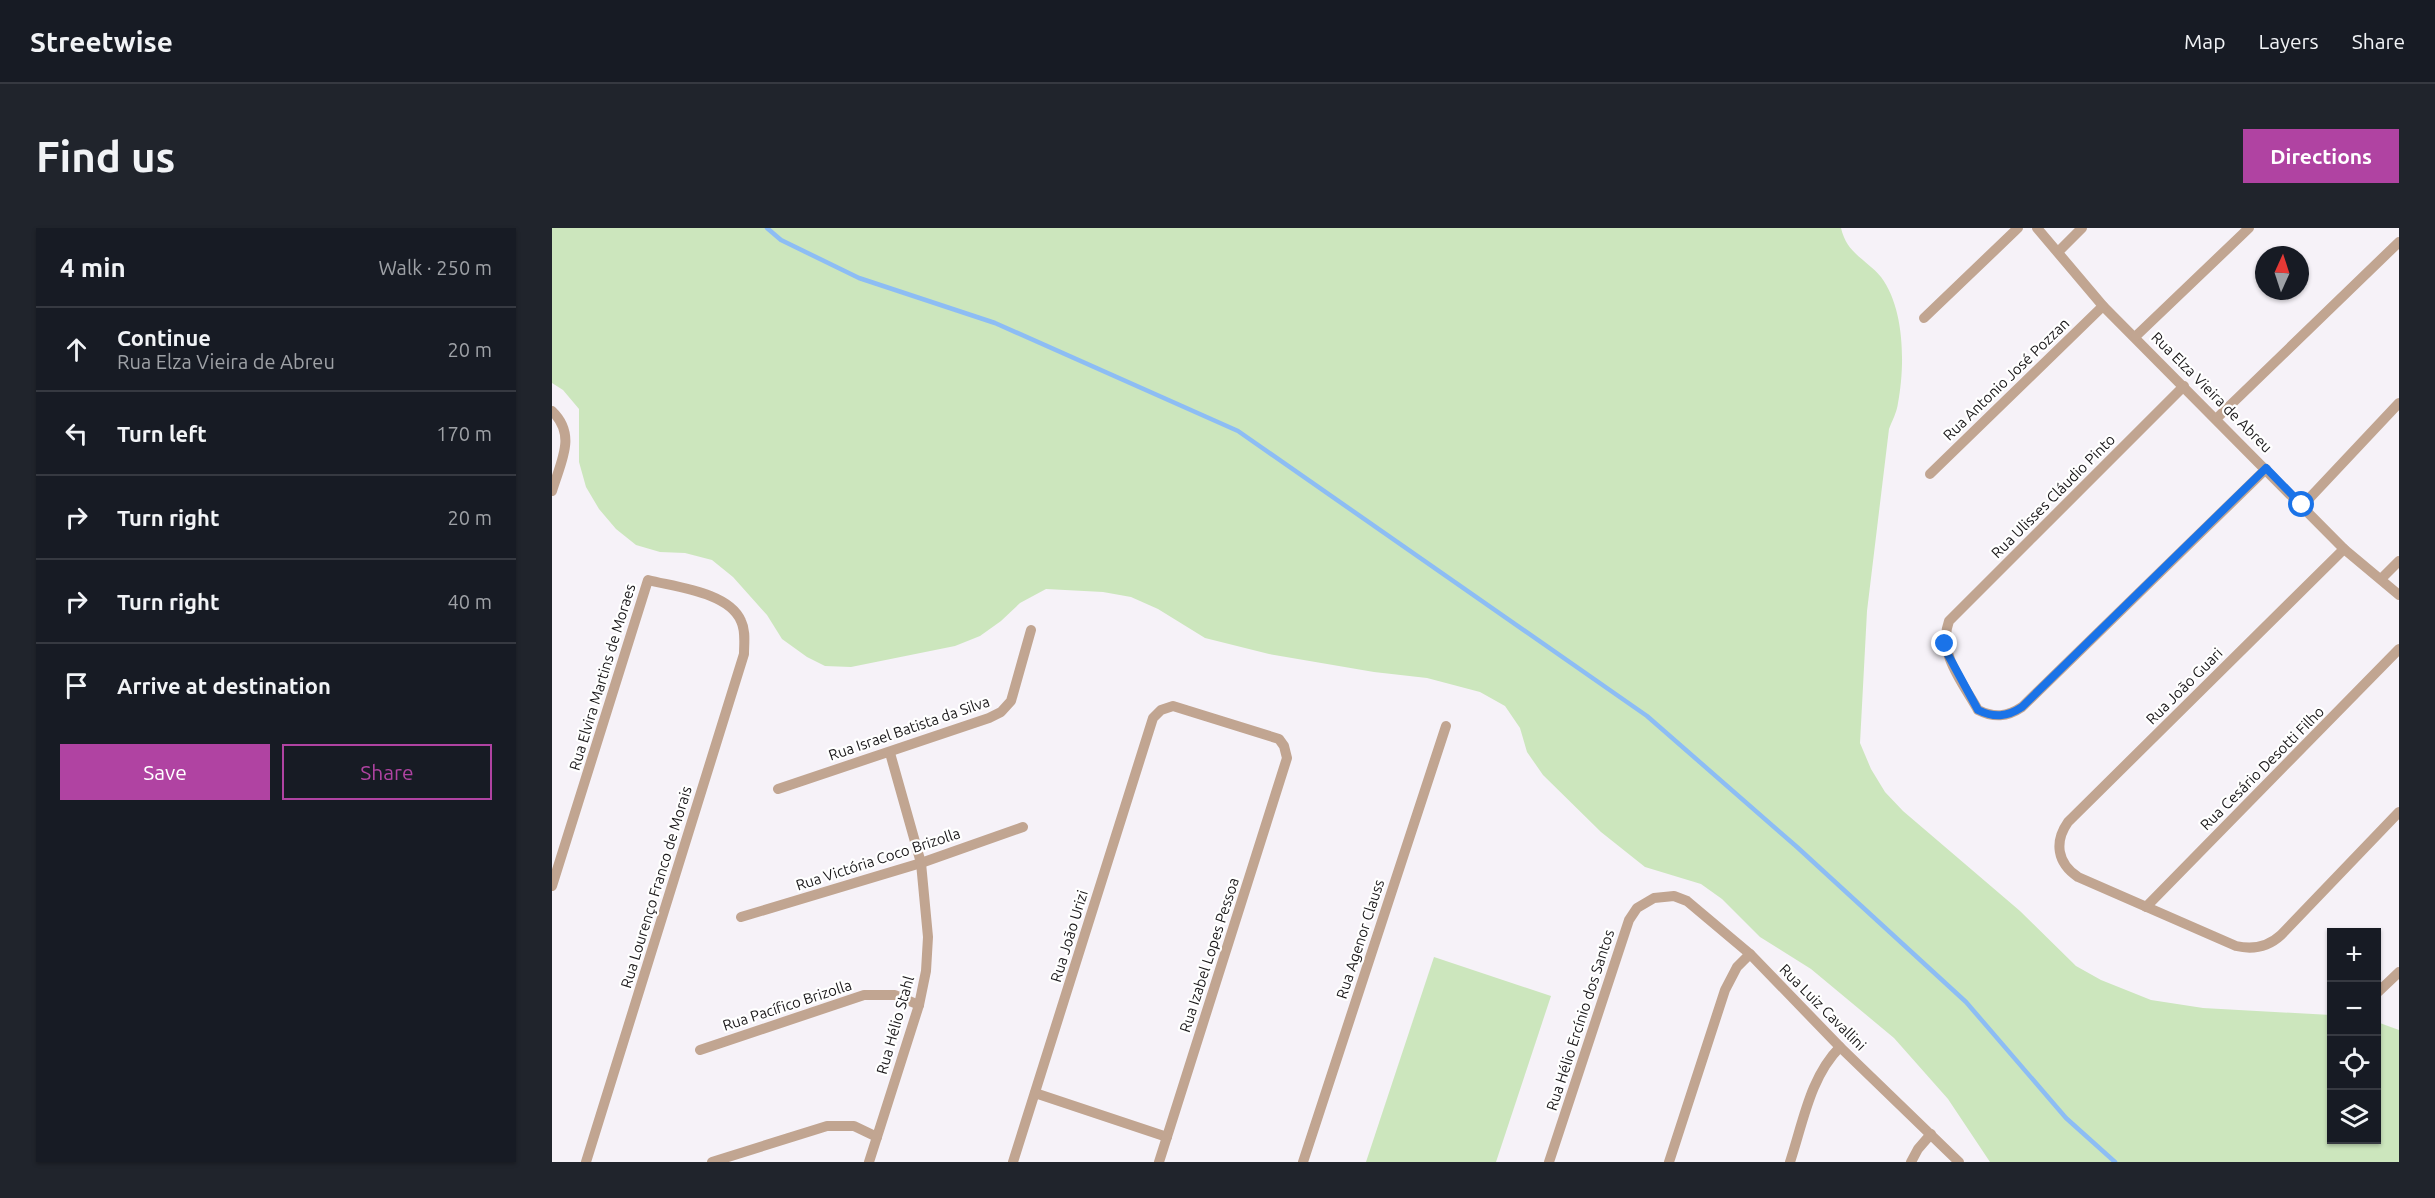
<!DOCTYPE html>
<html lang="en">
<head>
<meta charset="utf-8">
<style>
	:root { --surface:#171b24; --page:#20242c; --text:#f1f3f6; --muted:#9ea1a6; --line:#363941; --accent:#b043a2 }
	body { margin:0; font-family:Ubuntu,sans-serif; background:var(--page); color:var(--text) }
	.controls { position:absolute; right:18px; bottom:18px; display:grid; overflow:hidden; border-radius:0px; box-shadow:0 2px 4px #0004 }
	.controls button { width:54px; height:54px; display:grid; place-items:center; padding:0; border:0; border-bottom:2px solid var(--line); background:var(--surface); color:var(--text); font:30px sans-serif }
	.compass { position:absolute; left:1703px; top:18px; width:54px; height:54px; border-radius:50%; background:var(--surface); box-shadow:0 2px 4px #0004; rotate:3deg }
	.stop { position:absolute; width:18px; height:18px; margin:-14px; border:4px solid #1a73e8; border-radius:50%; background:#fff }
	.stop.end { background:#1a73e8; border-color:#fff; box-shadow:0 2px 6px #0008 }
	.list { margin:0; padding:0; list-style:none }
	h2 { display:flex; justify-content:space-between; align-items:center; height:78px; margin:0; padding:0 24px; font-size:26px }
	h2 small { font-size:20px; font-weight:400; color:var(--muted) }
	.list li { display:grid; grid-template-columns:39px 1fr auto; gap:18px; align-items:center; box-sizing:border-box; height:84px; padding:0 24px; border-top:2px solid var(--line) }
	.list b { display:block; font-size:22px; white-space:nowrap }
	.list p { margin:0; font-size:20px; white-space:nowrap; color:var(--muted) }
	.list em { font-size:20px; font-style:normal; color:var(--muted) }
	.actions { display:flex; gap:12px; padding:18px 24px }
	.actions a { flex:1; padding:14px 0; border:2px solid var(--accent); border-radius:0px; text-align:center; font-size:21px; color:var(--accent) }
	.actions .main { background:var(--accent); color:#fff }
	.icon { flex:none; width:33px; height:33px; fill:none; stroke:currentColor; stroke-width:2; stroke-linecap:round; stroke-linejoin:round }
	.map { position:relative; flex:none; width:1847px; height:934px; overflow:hidden; border-radius:0px }
	header { display:flex; align-items:center; gap:36px; box-sizing:border-box; height:84px; padding:0 30px; background:var(--surface); border-bottom:2px solid var(--line) }
	header strong { font-size:28px }
	nav { display:flex; gap:33px; margin-inline-start:auto; font-size:21px }
	.intro { display:flex; align-items:center; justify-content:space-between; box-sizing:border-box; height:144px; padding:0 36px }
	h1 { margin:0; font-size:42px }
	.button { padding:15px 27px; border-radius:0px; background:var(--accent); color:#fff; font-size:21px; font-weight:700 }
	main { display:flex; gap:36px; padding:0 36px }
	aside { flex:1; background:var(--surface); border-radius:0px; box-shadow:0 2px 4px #0004 }
	.map>svg:first-child { display:block }
</style>
</head>
<body>
<header>
<strong>Streetwise</strong>
<nav><a>Map</a><a>Layers</a><a>Share</a></nav>
</header>
<div class="intro"><h1>Find us</h1><a class="button">Directions</a></div>
<main>
<aside>
<h2>4 min<small>Walk · 250 m</small></h2>
<ul class="list">
<li><svg class="icon" aria-label="ahead" viewBox="0 0 24 24"><path d="M12 20V5M6 11l6-6 6 6"/></svg><div><b>Continue</b><p>Rua Elza Vieira de Abreu</p></div><em>20 m</em></li>
<li><svg class="icon" aria-label="left" viewBox="0 0 24 24"><path d="M17 20v-9H6M10 6l-5 5 5 5"/></svg><div><b>Turn left</b></div><em>170 m</em></li>
<li><svg class="icon" aria-label="right" viewBox="0 0 24 24"><path d="M7 20v-9h11M14 6l5 5-5 5"/></svg><div><b>Turn right</b></div><em>20 m</em></li>
<li><svg class="icon" aria-label="right" viewBox="0 0 24 24"><path d="M7 20v-9h11M14 6l5 5-5 5"/></svg><div><b>Turn right</b></div><em>40 m</em></li>
<li><svg class="icon" aria-label="arrive" viewBox="0 0 24 24"><path d="M6 21V4h12l-3 4 3 4H6"/></svg><div><b>Arrive at destination</b></div></li>
</ul>
<div class="actions"><a class="main">Save</a><a>Share</a></div>
</aside>
<div class="map">
<svg width="1847" height="934" viewBox="0 0 1847 934">
	<rect width="100%" height="100%" fill="#f6f2f8"/>
	<g fill="#cce6bd">
		<path d="M0,0H1289C1295,26 1314,31 1329,49C1353,81 1353,138 1346,175C1345,184 1340,193 1337,201L1315,383L1308,515L1319,541L1333,564L1351,583L1468,683L1524,738L1549,752L1599,772L1651,780L1779,787L1780,912H1824L1825,794L1847,802V934H1438L1396,871L1342,810L1259,741L1208,709L1170,671L1149,656L1093,639L1049,604L991,547L975,524L968,500L953,478L928,464L875,450L822,444L717,426L653,410L606,381L579,369L551,364L494,361L468,375L449,393L428,408L403,418L299,439L273,438L255,429L230,411L215,387L181,349L160,332L133,325L108,324L84,317L64,301L47,281L34,259L27,234V181L11,162L0,155Z"/>
		<path d="M882,729L999,768L944,934H814Z"/>
	</g>
	<g fill="none" stroke-linecap="round" stroke-linejoin="round">
		<path stroke="#8dbdf4" stroke-width="4.5" d="M215,0L229,12L307,50L443,95L686,203L1095,488L1245,619L1414,774L1514,890L1563,934"/>
		<g stroke="#c1a591" stroke-width="10">
			<path d="M1485,0L1551,78L1792,321L1847,367"/>
			<path d="M1506,24L1530,0"/>
			<path d="M1372,90L1466,0"/>
			<path d="M1584,108L1697,0"/>
			<path d="M1632,158L1397,393C1385,425 1411,455 1426,482C1442,490 1455,489 1470,479L1714,241"/>
			<path d="M0,183C25,207 9,233 0,263"/>
			<path d="M1665,190L1847,14"/>
			<path d="M1378,246L1551,78"/>
			<path d="M1751,277L1847,175"/>
			<path d="M1792,321L1516,594C1502,614 1505,635 1526,649L1684,718C1701,722 1716,719 1729,707L1847,584"/>
			<path d="M1829,351L1847,333"/>
			<path d="M226,561L437,490L449,484L459,473L479,402"/>
			<path d="M0,658L96,352C123,359 177,364 189,393C194,403 192,415 192,426L34,934"/>
			<path d="M1594,679L1847,421"/>
			<path d="M189,689L369,635L471,599"/>
			<path d="M1824,766L1847,744"/>
			<path d="M148,822L312,767H343L367,777"/>
			<path d="M483,865L615,909"/>
			<path d="M160,934L275,898H302L325,909"/>
			<path d="M317,934L367,777L374,743L376,709L369,635L338,525"/>
			<path d="M461,934L601,490L609,482L621,478L727,511L732,518L735,530L607,934"/>
			<path d="M751,934L894,498"/>
			<path d="M997,934L1077,692L1085,680L1102,670L1122,668L1135,673L1198,726L1288,819L1407,934"/>
			<path d="M1117,934L1173,762L1185,739L1198,726"/>
			<path d="M1238,934C1251,895 1258,849 1288,819"/>
			<path d="M1359,934L1366,921L1379,906"/>
		</g>
	</g>
	<g fill="none" stroke-linecap="round" stroke-linejoin="round">
		<path stroke="#1a73e8" stroke-width="8" d="M1393,416L1394,423L1426,482C1442,490 1455,489 1470,479L1714,240L1750,277"/>
	</g>
	<g text-anchor="middle" dominant-baseline="central" stroke-width="4.5" stroke-linejoin="round" paint-order="stroke">
		<g font-size="15" fill="#1a181a" stroke="#fff">
			<text transform="translate(1454 151) rotate(-44)">Rua Antonio José Pozzan</text>
			<text transform="translate(1660 164) rotate(45)">Rua Elza Vieira de Abreu</text>
			<text transform="translate(1501 268) rotate(-45)">Rua Ulisses Cláudio Pinto</text>
			<text transform="translate(50 449) rotate(-73)">Rua Elvira Martins de Moraes</text>
			<text transform="translate(1632 458) rotate(-45)">Rua João Guari</text>
			<text transform="translate(357 500) rotate(-19)">Rua Israel Batista da Silva</text>
			<text transform="translate(1710 540) rotate(-45)">Rua Cesário Desotti Filho</text>
			<text transform="translate(326 631) rotate(-18)">Rua Victória Coco Brizolla</text>
			<text transform="translate(104 659) rotate(-73)">Rua Lourenço Franco de Morais</text>
			<text transform="translate(517 708) rotate(-73)">Rua João Urizi</text>
			<text transform="translate(808 711) rotate(-72)">Rua Agenor Clauss</text>
			<text transform="translate(657 727) rotate(-72)">Rua Izabel Lopes Pessoa</text>
			<text transform="translate(235 777) rotate(-18)">Rua Pacífico Brizolla</text>
			<text transform="translate(1271 779) rotate(45)">Rua Luiz Cavallini</text>
			<text transform="translate(1028 792) rotate(-72)">Rua Hélio Ercínio dos Santos</text>
			<text transform="translate(343 797) rotate(-74)">Rua Hélio Stahl</text>
		</g>
	</g>
</svg>
<div class="controls">
<button>+</button>
<button>−</button>
<button><svg class="icon" aria-label="locate" viewBox="0 0 24 24"><circle cx="12" cy="12" r="6"/><path d="M12 2v4M12 18v4M2 12h4M18 12h4"/></svg></button>
<button><svg class="icon" aria-label="layers" viewBox="0 0 24 24"><path d="M12 4l9 5-9 5-9-5zM3 14l9 5 9-5"/></svg></button>
</div>
<svg class="compass" viewBox="-18 -18 36 36"><path d="M0-13l5 13h-10z" fill="#e53935"/><path d="M0 13l5-13h-10z" fill="#9ea1a6"/></svg>
<div class="stop" style="left:1750px;top:277px"></div>
<div class="stop end" style="left:1393px;top:416px"></div>
</div>
</main>
</body>
</html>
